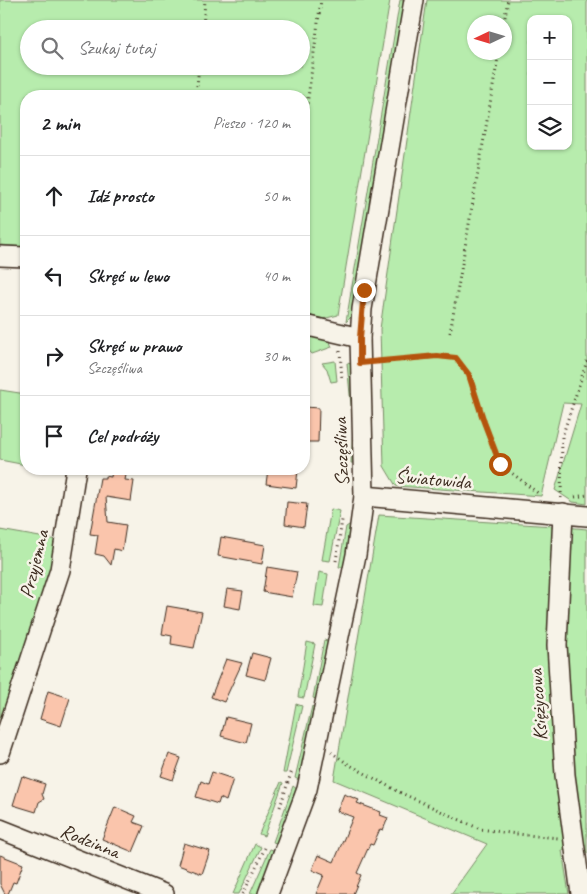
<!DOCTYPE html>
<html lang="pl">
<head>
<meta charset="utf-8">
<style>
	:root { --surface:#fff; --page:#f6f6f6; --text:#202124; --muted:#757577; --line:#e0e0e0 }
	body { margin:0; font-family:Caveat,sans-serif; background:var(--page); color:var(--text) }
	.controls { position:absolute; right:15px; top:15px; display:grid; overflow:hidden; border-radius:10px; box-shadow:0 1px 4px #0004 }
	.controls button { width:45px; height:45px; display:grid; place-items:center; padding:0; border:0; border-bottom:1px solid var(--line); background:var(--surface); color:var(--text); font:25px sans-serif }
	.compass { position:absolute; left:467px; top:15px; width:45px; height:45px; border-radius:50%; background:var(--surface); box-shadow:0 1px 4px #0004; rotate:266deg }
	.stop { position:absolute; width:15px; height:15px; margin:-11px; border:4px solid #b45309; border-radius:50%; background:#fff }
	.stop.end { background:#b45309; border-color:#fff; box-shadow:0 1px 5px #0008 }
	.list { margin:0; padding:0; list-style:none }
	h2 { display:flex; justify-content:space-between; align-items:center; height:65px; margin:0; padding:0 20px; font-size:21px }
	h2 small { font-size:16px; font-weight:400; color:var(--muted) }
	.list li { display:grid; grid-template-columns:32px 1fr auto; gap:15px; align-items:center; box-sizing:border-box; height:80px; padding:0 20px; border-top:1px solid var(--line) }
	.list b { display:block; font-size:19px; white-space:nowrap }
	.list p { margin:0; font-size:16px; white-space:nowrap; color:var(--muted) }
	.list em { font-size:16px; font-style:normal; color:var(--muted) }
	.icon { flex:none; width:28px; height:28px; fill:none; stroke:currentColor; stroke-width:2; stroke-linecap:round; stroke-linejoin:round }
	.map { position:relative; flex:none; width:587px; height:894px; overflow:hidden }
	.search { position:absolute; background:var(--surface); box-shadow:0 1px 4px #0004; left:20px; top:20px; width:290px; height:55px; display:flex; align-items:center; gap:12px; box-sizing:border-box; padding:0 18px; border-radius:28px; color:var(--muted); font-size:19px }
	.panel { position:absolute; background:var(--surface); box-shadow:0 1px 4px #0004; left:20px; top:90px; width:290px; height:385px; border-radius:20px }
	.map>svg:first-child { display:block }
</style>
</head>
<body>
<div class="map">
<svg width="587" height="894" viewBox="0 0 587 894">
	<rect width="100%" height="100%" fill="#f7f3e8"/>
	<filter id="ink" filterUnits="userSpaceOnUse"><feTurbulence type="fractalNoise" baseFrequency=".02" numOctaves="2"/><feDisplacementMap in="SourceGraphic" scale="10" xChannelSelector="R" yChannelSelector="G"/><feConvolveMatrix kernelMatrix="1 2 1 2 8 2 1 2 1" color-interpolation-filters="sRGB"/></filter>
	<g filter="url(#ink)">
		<g fill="#b7ecad" stroke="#798b66" fill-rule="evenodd">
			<path d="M0,0H390L338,315L323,319L304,314V96H26V247L0,245ZM29,29H301V66H29Z"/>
			<path d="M400,0H406L355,313L346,322Z"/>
			<path d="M427,0H587V504L573,502L555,490L581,404L563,403L541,496L396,486L384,466L380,329ZM531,19H568V146H531ZM474,22H504V52H474Z"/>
			<path d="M304,335L328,337L332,347L312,354L304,345Z"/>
			<path d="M335,361L337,381L331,382L327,369L322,363Z"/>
			<path d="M347,363L351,364L357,460L354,463H351L353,426Z"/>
			<path d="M0,390L26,394V465L0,460Z"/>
			<path d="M331,509L340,511L330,561L322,560Z"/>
			<path d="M379,515L554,526L587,529V853L586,851L562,850L569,894H451L487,844L334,780Z"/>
			<path d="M349,525L352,526L346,564L343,567H339L346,527Z"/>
			<path d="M0,530L57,540L51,570L0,730Z"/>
			<path d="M319,572L328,574L323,607L314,606Z"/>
			<path d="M324,640L327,641L329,645L318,697L316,699L313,698Z"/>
			<path d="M307,642L315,644L304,698L298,697Z"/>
			<path d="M296,704L302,706L286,773H283Z"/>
			<path d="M312,706L316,710L301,778L299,780L295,778Z"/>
			<path d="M281,782L283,783L264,836L259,834Z"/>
			<path d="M293,786L298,790L279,841L276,843L273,842Z"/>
			<path d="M255,844L261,847L239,894H233Z"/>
			<path d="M270,849L273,850L275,854L259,894H250Z"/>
		</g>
		<g fill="#fac5ac" stroke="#3b2a1e">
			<path d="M304,407L319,408L318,442H304Z"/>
			<path d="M112,469L127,470L125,480L134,481L131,501L106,497L108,522L126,525L122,551L114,549L111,565L104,556L95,554L98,535L90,534L100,478H105V476L111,477Z"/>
			<path d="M268,469L298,470L296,488L266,484Z"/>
			<path d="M287,502L307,504L304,527L285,524Z"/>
			<path d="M221,537L265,545L262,564L218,556Z"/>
			<path d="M267,567L297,572L292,597L263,592Z"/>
			<path d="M227,589L243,591L240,609L224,606Z"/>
			<path d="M167,606L202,612L194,648L171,644L172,636L162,634Z"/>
			<path d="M252,653L271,658L265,680L246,675Z"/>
			<path d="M226,659L242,663L224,702L211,697Z"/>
			<path d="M48,691L70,698L61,726L40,719Z"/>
			<path d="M226,717L251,723L246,743L221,736Z"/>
			<path d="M169,754L181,758L173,780L161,776Z"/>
			<path d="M212,772L233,779L226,801L220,798L218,804L196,797L201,781L208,784Z"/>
			<path d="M22,776L45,784L42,794L44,799L39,802L36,812L13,805Z"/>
			<path d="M344,794L359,800L357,803L381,812L380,815L388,818L383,830L380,829L373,845L370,844L357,873L361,875L353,894H316L324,875L312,870L318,855L334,862L353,817L337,811Z"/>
			<path d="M115,807L136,816L133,822L144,826L133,852L102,839Z"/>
			<path d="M184,843L210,851L202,874L178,865Z"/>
			<path d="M0,855L23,864L16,883L13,882L8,894H5L0,884Z"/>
		</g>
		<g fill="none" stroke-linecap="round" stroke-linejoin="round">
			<g stroke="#3b2a1e" stroke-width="22">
				<g id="street">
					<path d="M0,256L26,257"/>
					<path d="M304,325L360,338"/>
					<path d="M364,496L587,516"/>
					<path d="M563,513L557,645L565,775L581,894"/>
					<path d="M0,753L60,570L76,469"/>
					<path d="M0,829L164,894"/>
					<path d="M268,894L307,789L356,555L364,496L360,338L362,309L414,0"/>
				</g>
			</g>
			<g stroke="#3b2a1e" stroke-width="3" stroke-dasharray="1 4" stroke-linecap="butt">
				<path d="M504,22L508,0"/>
				<path d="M203,29L205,0"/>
				<path d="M196,96L199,66"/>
				<path d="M304,128L321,0"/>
				<path d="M450,333L499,52"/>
				<path d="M340,351L342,379"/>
				<path d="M378,362L437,356L456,358L469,375L484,422L500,464L539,494"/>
				<path d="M575,497L587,495"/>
				<path d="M561,498L562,437L587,361"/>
				<path d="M336,561L342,520"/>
				<path d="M331,752L348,764L399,792L480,829L517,834L558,838"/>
				<path d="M280,807L292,770"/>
				<path d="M243,894L265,848"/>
			</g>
			<use href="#street" stroke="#f7f3e8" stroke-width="19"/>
		</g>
	</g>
	<g fill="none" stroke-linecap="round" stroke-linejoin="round" filter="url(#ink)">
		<path stroke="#b45309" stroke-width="6" d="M364,290L360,338V363L437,356L456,358L469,375L484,422L500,464"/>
	</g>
	<g text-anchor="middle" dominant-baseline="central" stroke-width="5" stroke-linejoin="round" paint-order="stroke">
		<g font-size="20" fill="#3b2a1e" stroke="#f7f3e8">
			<text transform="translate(341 452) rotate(-92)">Szczęśliwa</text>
			<text transform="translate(433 479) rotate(5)">Światowida</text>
			<text transform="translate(34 564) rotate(-76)">Przyjemna</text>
			<text transform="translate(538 705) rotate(-94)">Księżycowa</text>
			<text transform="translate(90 841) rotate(22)">Rodzinna</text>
		</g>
	</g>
</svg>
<div class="controls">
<button>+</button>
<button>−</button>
<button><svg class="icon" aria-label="layers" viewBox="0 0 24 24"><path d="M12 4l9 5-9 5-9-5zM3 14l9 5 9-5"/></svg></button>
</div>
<svg class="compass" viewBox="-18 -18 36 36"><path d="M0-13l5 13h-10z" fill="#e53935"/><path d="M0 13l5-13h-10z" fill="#757577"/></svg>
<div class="stop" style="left:500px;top:464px"></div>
<div class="stop end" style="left:364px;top:290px"></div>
<div class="search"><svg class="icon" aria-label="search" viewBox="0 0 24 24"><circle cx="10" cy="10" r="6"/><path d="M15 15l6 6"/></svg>Szukaj tutaj</div>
<section class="panel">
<h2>2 min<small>Pieszo · 120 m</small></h2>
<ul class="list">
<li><svg class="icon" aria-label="ahead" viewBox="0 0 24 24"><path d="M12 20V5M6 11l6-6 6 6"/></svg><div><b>Idź prosto</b></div><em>50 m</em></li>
<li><svg class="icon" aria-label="left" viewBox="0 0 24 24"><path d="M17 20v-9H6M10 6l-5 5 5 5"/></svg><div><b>Skręć w lewo</b></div><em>40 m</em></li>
<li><svg class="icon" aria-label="right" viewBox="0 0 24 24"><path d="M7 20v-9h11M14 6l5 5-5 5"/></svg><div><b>Skręć w prawo</b><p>Szczęśliwa</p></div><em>30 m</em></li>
<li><svg class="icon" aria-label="arrive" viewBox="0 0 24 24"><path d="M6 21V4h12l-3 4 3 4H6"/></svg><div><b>Cel podróży</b></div></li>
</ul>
</section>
</div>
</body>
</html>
